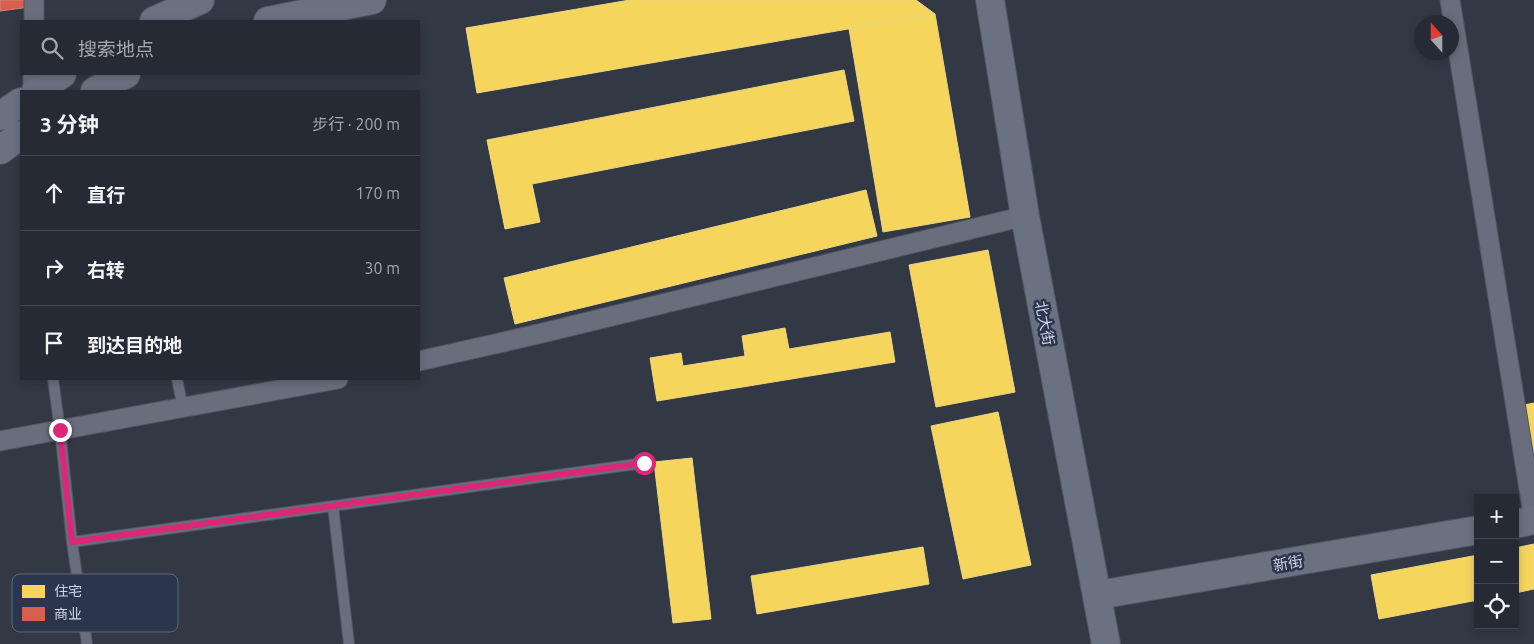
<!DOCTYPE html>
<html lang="zh">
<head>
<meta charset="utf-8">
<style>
	:root { --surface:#262a34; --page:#323640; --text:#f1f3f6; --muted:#a4a7ac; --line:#42464f }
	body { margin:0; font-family:Ubuntu,"Noto Sans SC",sans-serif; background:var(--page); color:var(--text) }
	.controls { position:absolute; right:15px; bottom:15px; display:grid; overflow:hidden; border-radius:0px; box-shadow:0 2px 8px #0003 }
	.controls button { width:45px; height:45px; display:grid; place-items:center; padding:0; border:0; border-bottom:1px solid var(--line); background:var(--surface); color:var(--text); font:25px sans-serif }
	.compass { position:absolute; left:1414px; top:15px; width:45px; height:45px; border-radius:50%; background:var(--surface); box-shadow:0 2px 8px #0003; rotate:339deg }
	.stop { position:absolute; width:15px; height:15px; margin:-11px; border:4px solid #db2777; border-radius:50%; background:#fff }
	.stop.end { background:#db2777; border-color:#fff; box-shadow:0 1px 5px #0008 }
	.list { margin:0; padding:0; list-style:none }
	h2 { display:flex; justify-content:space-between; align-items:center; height:65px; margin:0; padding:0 20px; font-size:21px }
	h2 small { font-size:16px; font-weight:400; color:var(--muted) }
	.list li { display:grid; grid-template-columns:32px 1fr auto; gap:15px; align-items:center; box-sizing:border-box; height:75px; padding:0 20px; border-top:1px solid var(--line) }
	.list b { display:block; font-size:19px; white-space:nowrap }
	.list em { font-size:16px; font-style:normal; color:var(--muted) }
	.icon { flex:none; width:28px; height:28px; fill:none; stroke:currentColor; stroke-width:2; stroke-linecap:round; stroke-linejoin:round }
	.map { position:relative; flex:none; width:1534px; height:644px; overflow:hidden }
	.search { position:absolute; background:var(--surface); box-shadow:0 2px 8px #0003; left:20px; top:20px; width:400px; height:55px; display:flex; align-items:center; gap:12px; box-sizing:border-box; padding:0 18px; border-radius:0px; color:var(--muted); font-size:19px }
	.panel { position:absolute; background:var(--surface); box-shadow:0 2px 8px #0003; left:20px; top:90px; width:400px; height:290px; border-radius:0px }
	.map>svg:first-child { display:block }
</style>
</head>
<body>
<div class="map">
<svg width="1534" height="644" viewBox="0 0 1534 644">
	<rect width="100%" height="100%" fill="#333845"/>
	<g fill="#f6d55c" stroke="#ebd685">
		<path d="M630,0H916L935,14L477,93L466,28Z"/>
		<path d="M935,14L970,217L883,232L849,29Z"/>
		<path d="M844,70L854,121L532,184L540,222L505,229L487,140Z"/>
		<path d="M866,190L877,236L515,324L504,278Z"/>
		<path d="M988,250L1015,392L936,407L909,265Z"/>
		<path d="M785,328L789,349L890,332L895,362L657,401L650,358L681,353L683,366L745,356L742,336Z"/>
		<path d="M1534,403V459L1524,405Z"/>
		<path d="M998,412L1031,565L963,579L931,426Z"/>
		<path d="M692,458L711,619L673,623L654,462Z"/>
		<path d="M1534,544V589L1515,593V548Z"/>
		<path d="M923,547L929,584L757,614L751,576Z"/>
		<path d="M1478,555V600L1379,619L1371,575Z"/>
	</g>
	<path fill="#d6604d" stroke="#d4847b" d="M0,0H29L30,7L0,11Z"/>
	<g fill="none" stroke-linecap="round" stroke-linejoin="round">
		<g stroke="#515560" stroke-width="12">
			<g id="lane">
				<path d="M53,379L60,430L72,542L87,644"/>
				<path d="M177,379L183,408"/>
				<path d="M333,506L349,644"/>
				<path d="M72,542L644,463"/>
			</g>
		</g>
		<g stroke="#515560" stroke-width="21">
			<g id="street">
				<path d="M1450,0L1534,520"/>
				<path d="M34,21V0"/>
				<path d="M33,91V74"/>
				<path d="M419,361L534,335L1025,216"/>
				<path d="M0,441L338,379"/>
			</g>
		</g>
		<g stroke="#515560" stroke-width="30">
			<g id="secondary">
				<path d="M990,0L1025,216L1106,644"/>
				<path d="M154,21L200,0"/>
				<path d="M268,21L372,0"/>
				<path d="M36,91L62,74"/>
				<path d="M95,91L126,74"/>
				<path d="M0,116L21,102"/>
				<path d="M0,150L21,135"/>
				<path d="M1515,524L1534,520"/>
				<path d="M1098,595L1478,530"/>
			</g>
		</g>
		<use href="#lane" stroke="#696e7c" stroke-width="10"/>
		<use href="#street" stroke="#696e7c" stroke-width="19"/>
		<use href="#secondary" stroke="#6a7181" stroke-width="28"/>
	</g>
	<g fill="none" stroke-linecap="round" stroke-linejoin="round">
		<path stroke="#db2777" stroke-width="6" d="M60,430L72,542L644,463"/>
	</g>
	<g text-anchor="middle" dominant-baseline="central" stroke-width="5" stroke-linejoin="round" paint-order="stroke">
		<g font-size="15" fill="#d0d7e6" stroke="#2b354d">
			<text transform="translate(1045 323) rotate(79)">北大街</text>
			<text transform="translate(1288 563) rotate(-10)">新街</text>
		</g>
	</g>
	<rect x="12" y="574" width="166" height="58" rx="8" fill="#2b354d" stroke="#5d667b" stroke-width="1"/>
	<rect x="22" y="585" width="23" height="13" fill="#f6d55c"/>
	<rect x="22" y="607" width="23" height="14" fill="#d6604d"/>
	<g font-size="14" fill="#d0d7e6">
		<text x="54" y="596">住宅</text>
		<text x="54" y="619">商业</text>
	</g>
</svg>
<div class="controls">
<button>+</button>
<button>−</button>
<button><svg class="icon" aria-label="locate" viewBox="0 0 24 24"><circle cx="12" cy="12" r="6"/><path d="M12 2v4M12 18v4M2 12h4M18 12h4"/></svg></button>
</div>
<svg class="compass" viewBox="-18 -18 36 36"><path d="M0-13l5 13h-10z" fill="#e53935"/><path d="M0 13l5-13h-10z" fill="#a4a7ac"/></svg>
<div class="stop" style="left:644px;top:463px"></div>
<div class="stop end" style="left:60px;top:430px"></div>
<div class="search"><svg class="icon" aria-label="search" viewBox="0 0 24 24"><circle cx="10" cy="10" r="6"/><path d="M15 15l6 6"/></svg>搜索地点</div>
<section class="panel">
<h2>3 分钟<small>步行 · 200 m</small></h2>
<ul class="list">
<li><svg class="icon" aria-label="ahead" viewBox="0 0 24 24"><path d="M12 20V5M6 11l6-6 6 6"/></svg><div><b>直行</b></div><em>170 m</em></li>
<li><svg class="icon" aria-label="right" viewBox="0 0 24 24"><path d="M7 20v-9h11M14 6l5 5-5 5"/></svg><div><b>右转</b></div><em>30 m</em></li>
<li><svg class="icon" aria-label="arrive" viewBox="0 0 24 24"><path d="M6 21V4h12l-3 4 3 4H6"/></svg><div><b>到达目的地</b></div></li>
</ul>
</section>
</div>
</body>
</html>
